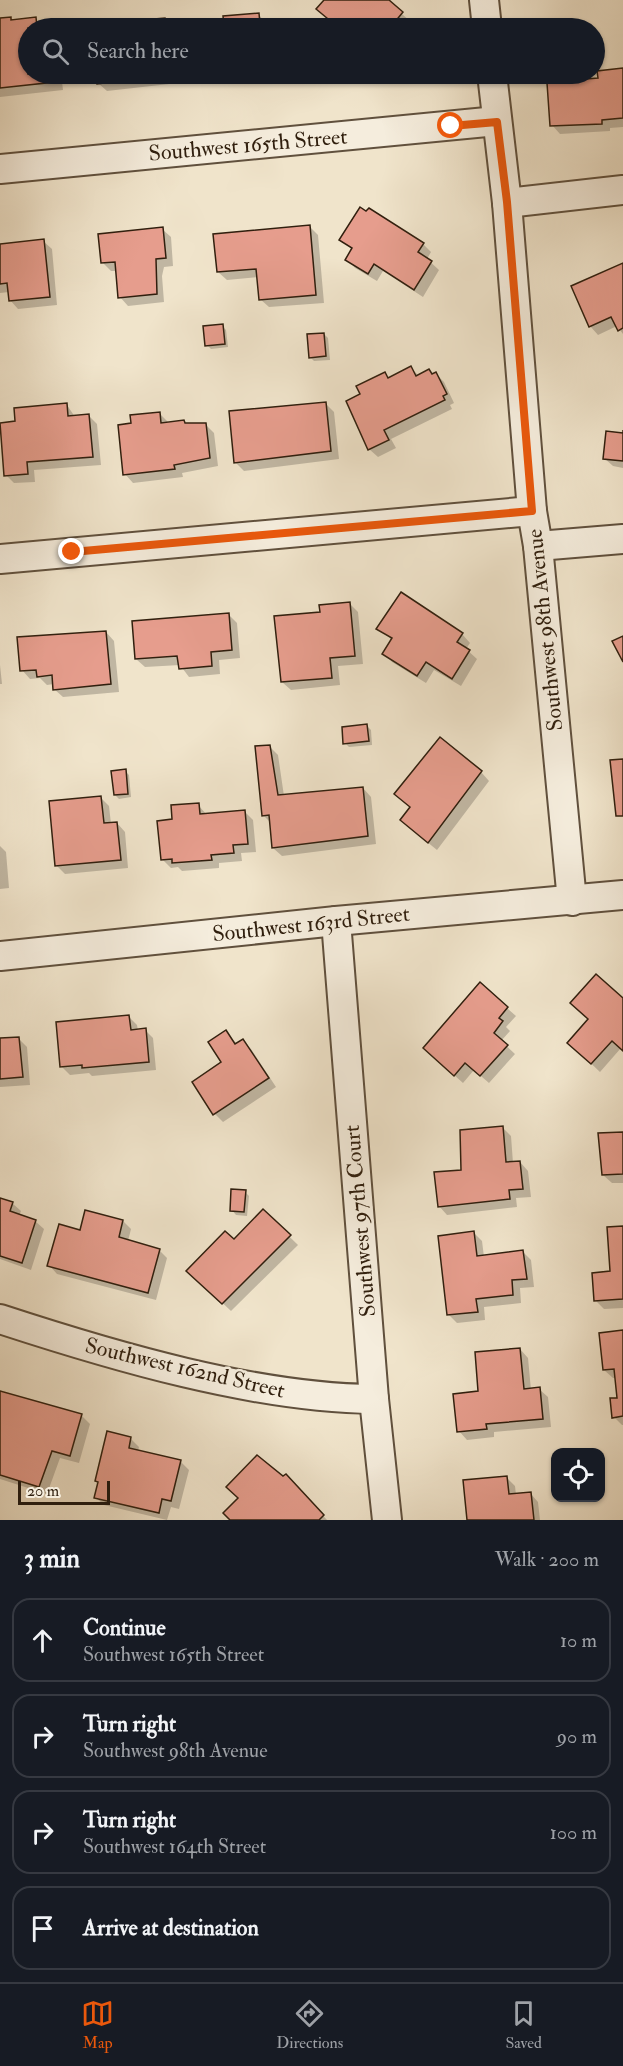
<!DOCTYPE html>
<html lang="en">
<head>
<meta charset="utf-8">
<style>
	:root { --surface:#171b24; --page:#20242c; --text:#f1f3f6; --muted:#9ea1a6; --line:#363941; --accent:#ea580c }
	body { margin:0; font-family:"IM FELL Double Pica",serif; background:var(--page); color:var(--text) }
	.controls { position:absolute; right:18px; bottom:18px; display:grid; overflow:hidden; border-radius:12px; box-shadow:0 2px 4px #0004 }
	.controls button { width:54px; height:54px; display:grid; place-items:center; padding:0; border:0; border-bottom:2px solid var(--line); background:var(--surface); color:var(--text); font:30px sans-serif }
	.scale { position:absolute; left:18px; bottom:15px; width:92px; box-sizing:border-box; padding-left:6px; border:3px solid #301f0e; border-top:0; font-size:16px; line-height:21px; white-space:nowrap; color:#301f0e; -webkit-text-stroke:4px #f5eddd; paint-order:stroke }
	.stop { position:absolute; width:18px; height:18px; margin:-14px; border:4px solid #ea580c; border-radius:50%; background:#fff }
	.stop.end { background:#ea580c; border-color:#fff; box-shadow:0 2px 6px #0008 }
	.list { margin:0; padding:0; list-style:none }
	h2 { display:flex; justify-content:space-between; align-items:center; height:78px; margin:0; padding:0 24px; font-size:26px }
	h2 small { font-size:20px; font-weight:400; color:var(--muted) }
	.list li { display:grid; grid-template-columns:39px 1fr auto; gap:18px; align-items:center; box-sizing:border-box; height:84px; margin:0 12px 12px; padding:0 12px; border:2px solid var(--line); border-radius:18px }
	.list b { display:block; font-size:22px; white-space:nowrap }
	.list p { margin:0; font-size:20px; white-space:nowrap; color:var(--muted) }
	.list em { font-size:20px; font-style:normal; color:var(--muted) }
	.icon { flex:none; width:33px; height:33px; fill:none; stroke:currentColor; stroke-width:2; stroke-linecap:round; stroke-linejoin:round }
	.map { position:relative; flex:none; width:623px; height:1520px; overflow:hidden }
	.search { position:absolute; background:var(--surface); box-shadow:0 2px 4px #0004; left:18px; right:18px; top:18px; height:66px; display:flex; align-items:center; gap:15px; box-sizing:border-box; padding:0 21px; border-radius:33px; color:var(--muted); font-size:22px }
	.sheet { height:462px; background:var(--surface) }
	nav { display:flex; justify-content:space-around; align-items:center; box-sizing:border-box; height:84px; border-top:2px solid var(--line); background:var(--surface); font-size:16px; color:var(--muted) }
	nav a { display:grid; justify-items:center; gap:3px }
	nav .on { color:var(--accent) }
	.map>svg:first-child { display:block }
</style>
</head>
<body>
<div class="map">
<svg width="623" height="1520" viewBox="0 0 623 1520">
	<rect width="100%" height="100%" fill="#f0e4cb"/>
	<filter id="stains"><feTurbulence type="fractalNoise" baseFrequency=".00333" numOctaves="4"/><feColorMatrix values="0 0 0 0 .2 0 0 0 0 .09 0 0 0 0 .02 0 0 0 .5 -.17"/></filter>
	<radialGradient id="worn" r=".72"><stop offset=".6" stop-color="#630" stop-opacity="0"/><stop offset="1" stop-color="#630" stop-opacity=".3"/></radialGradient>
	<g fill="#0003">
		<path d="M326,0H386L411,22L405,28H340L326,17Z"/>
		<path d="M259,15L267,25L275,28H209L226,27Z"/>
		<path d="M10,18L13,21L35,19L43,27L28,28V74H61L63,90L0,97V20Z"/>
		<path d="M165,20L173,28H109L108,25Z"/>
		<path d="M623,70V127L610,128V131L560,134L552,125L585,77L589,81L599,79Z"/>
		<path d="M98,74H177L178,83L107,91L98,83Z"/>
		<path d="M200,74H299L205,79Z"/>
		<path d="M310,227L318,235L324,303L269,307L260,299L258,277L227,280L218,272Z"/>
		<path d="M162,229L171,237L173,266L164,267L162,276L164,302L128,306L120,297L117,271H111L103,263Z"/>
		<path d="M341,239L423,244L431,252L427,259L439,270L423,297L383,271L377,281L355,268L347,259L353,250Z"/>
		<path d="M43,241L52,249L57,305L18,309L10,300L9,292L0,293V245Z"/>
		<path d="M623,264V334L617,326L598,335L590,326Z"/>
		<path d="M222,326L226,330L228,347L211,349L207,345Z"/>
		<path d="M324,334L328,338L330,360L314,361L310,357Z"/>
		<path d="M411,368L419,376L429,371L433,375L436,374L444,382L454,403L450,405L452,409L391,439L396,448L378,457L369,449L362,394L385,374L389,378Z"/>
		<path d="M326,404L334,412L339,459L244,471L235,462Z"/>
		<path d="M67,405L75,417L89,416L97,424L101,465L34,470L35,482L14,483L6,475L17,422Z"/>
		<path d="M160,414L168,422L206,425L214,433L218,466L182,473L183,477L133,483L125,474L133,425Z"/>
		<path d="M623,435V468L613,466L604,458Z"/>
		<path d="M350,604L358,612L363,664L338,666L340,685L291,690L282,682L322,613Z"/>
		<path d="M229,615L237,623L240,658L219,660L220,674L189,677L180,665L145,667L136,659Z"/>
		<path d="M378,628L462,634L470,643L466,649L477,659L461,686L434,670L426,683L392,662L384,653L392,640Z"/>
		<path d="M106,632L114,641L119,692L63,697L54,689V684L47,685L40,678L30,679L22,670L18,638Z"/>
		<path d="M0,665L2,684H0Z"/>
		<path d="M367,726L371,730L372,745L349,747L345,743Z"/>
		<path d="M270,747L278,755L284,796L363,788L371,797L376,844L282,856L273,848L271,823L263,815Z"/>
		<path d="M125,771L129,775L131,797L119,799L115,795Z"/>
		<path d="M481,772L489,781L437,850L410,828L411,808L396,794Z"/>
		<path d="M101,798L109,806L111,824L117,823L125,832L128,868L65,874L57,866Z"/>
		<path d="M198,805L207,815L245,812L253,820L256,852L241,853L242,861L219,863V868L182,871L178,867L171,868L162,859L173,821Z"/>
		<path d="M0,846L6,852L9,888L0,889Z"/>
		<path d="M480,984L516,1016L506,1027L510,1031L501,1041L515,1054L489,1083L474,1070L463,1083L434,1057Z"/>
		<path d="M623,1001V1050L621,1048L600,1072L578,1051Z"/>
		<path d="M129,1017L137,1025L138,1031L145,1030L153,1038L156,1070L92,1076L89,1073L70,1075L62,1067Z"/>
		<path d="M226,1032L237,1044L242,1041L251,1049L276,1087L223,1122L215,1114Z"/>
		<path d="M19,1039L27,1047L30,1085L0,1087V1040Z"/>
		<path d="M502,1127L511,1136L513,1163L520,1162L528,1171L531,1197L516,1198L517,1207L447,1215L439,1206L462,1171Z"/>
		<path d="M623,1133V1183H612L603,1175Z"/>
		<path d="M245,1192L249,1196L247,1216L236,1215L232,1210Z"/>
		<path d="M0,1199L12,1203L21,1211L19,1216L35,1221L44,1229L31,1270L0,1259Z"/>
		<path d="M263,1211L298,1245L231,1311L197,1279Z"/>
		<path d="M123,1221L131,1229L128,1241L159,1250L167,1258L156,1300L57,1274L49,1265L81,1231Z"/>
		<path d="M623,1227V1308L604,1309L596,1301L612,1273Z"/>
		<path d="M474,1233L482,1241L484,1257L523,1252L531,1260L534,1287L520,1288L521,1303L484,1307L485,1320L457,1323L449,1315Z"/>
		<path d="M623,1332V1425H622L614,1417L619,1400L617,1378H613L604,1370Z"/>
		<path d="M520,1349L528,1358L531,1390L539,1389L548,1397L551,1427L494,1432V1437L467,1440L459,1431L480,1393Z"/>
		<path d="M0,1395L81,1415L90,1424L79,1463L60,1458L47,1494L0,1479Z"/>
		<path d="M130,1438L139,1447L138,1451L180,1461L189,1470L179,1509L171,1507L167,1520L104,1505L95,1497L99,1483L96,1481Z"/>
		<path d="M506,1477L515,1486L516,1495L530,1493L538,1502L540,1520H470Z"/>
		<path d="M283,1478L294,1484L327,1520H232Z"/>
	</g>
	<g fill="#e69d8d" stroke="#301f0e" stroke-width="1.5">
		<path d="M324,0H389L403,12L390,28H339L316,9Z"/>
		<path d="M259,13L260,24H273V28H192L224,26L223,16Z"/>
		<path d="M11,17V20L36,17L37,28H28V74H54L55,82L0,88V18Z"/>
		<path d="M165,18L166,28H107V23Z"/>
		<path d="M623,68V118L602,120V124L550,126L547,83L555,82V78L585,75L586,79L598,78L597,71Z"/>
		<path d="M96,74H170V75L97,84Z"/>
		<path d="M360,207L366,211L369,208L424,243L418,252L432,261L414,290L374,264L368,274L345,260L352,248L339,240Z"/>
		<path d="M310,225L316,295L259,300L256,269L217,272L213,234Z"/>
		<path d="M163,227L166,258L156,259L157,294L118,298L115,262L101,263L98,234Z"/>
		<path d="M44,239L50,297L9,301L7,283L0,284V244Z"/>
		<path d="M623,263V328L618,331L611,317L589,327L571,286Z"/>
		<path d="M223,324L225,344L205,346L203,326Z"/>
		<path d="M324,333L326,356L309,358L307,334Z"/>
		<path d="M411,366L416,376L429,369L432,374L436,372L447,394L443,396L445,400L384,430L389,440L368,450L346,401L360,394L356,386L385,372L388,378Z"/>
		<path d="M326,402L331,451L234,463L229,411Z"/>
		<path d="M67,403L68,416L89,414L93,457L27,462L28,474L4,476L0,423L15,421L14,408Z"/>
		<path d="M160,412L161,423L184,420L185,423H206L210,458L174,465L175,469L123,475L118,425L131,423L130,415Z"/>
		<path d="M623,430V461L603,459L606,431L623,433Z"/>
		<path d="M401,592L463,633L457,642L470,650L452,679L426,662L417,676L382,654L392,638L376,629Z"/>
		<path d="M350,602L355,656L330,658L332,678L281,682L274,616L320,612L319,605Z"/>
		<path d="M229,613L232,650L211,652L212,666L179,669L177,656L135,659L132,621Z"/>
		<path d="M106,631L111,684L53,690L52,675L37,677L36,670L20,671L17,637Z"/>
		<path d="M623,636V662L612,641Z"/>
		<path d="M367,724L369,741L343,744L342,727Z"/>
		<path d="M440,737L482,771L428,843L400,820L410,807L394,794Z"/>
		<path d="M270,745L278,795L363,787L368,836L272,848L269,815L262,816L255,746Z"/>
		<path d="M623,759V816H616L610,760Z"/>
		<path d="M126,769L128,794L114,795L111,771Z"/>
		<path d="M101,796L104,823L117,822L121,860L55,866L49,801Z"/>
		<path d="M199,803L200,814L245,810L248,844L233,845L234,853L211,855L212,860L172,863V859L161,860L157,821L172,819L171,805Z"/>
		<path d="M596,974L623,998V1051L612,1041L591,1064L567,1043L588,1019L570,1003Z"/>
		<path d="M480,982L508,1007L499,1018L503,1021L494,1033L508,1045L480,1076L465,1063L454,1076L423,1048Z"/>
		<path d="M129,1015L131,1030L146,1028L149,1062L82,1068V1065L60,1067L56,1022Z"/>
		<path d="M226,1030L235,1044L243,1039L269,1078L213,1115L192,1082L221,1062L208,1042Z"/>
		<path d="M19,1037L23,1077L0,1079V1038Z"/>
		<path d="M503,1126L506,1162L520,1161L523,1189L509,1190L510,1199L438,1207L434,1172L461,1170L460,1130Z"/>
		<path d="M623,1132V1174L602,1175L598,1133Z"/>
		<path d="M231,1189L246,1190L244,1212L230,1211Z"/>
		<path d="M0,1198L13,1202L10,1211L36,1220L22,1263L0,1256Z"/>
		<path d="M263,1209L291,1235L222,1304L186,1271L225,1231L234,1239Z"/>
		<path d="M85,1210L123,1220L119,1237L160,1249L148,1293L47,1266L59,1224L80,1230Z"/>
		<path d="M623,1226V1299L594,1301L592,1273L610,1271L607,1227Z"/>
		<path d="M474,1231L477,1256L523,1250L527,1279L512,1280L513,1295L476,1299L478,1312L447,1315L438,1236Z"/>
		<path d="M623,1330V1416L612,1418L610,1398H617L614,1369L603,1370L599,1333Z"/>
		<path d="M520,1348L524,1389L540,1387L543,1419L486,1424L487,1429L457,1432L453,1394L478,1391L475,1352Z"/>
		<path d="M0,1391L82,1414L70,1456L52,1451L39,1487L0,1475Z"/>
		<path d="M107,1431L131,1437L129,1448L181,1460L171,1501L162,1499L159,1513L94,1498L98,1482L95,1481Z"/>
		<path d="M257,1455L283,1476L286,1474L324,1515L319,1520H230L223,1513L238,1498L226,1487Z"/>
		<path d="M507,1476L509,1494L531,1492L534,1520H467L463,1480Z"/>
	</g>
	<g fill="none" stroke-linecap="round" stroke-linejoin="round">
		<g stroke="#60503d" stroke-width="32">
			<g id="minor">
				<path d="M484,0L487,28"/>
				<path d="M492,74L507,203L532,511L538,546L572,901"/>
				<path d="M0,169L497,121"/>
				<path d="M507,203L623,190"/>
				<path d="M538,546L623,539"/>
				<path d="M0,559L532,511"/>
				<path d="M336,921L374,1399L387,1520"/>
				<path d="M0,956L336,921L623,895"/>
				<path d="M0,1319C113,1356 255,1398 374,1399"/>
			</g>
		</g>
		<use href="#minor" stroke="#f5eddd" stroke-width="28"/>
	</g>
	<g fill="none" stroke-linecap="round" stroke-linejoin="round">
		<path stroke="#ea580c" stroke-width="8" d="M72,552L532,511L507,202L497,122L451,126"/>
	</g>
	<g text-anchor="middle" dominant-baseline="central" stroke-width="5" stroke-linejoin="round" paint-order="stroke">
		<g font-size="22" fill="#301f0e" stroke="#f5eddd">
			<text transform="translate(248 145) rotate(-5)">Southwest 165th Street</text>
			<text transform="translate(545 630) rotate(-96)">Southwest 98th Avenue</text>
			<text transform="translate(311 924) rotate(-6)">Southwest 163rd Street</text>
			<text transform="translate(360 1221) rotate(-95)">Southwest 97th Court</text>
			<text transform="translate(185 1368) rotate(13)">Southwest 162nd Street</text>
		</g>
	</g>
	<rect width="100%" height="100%" filter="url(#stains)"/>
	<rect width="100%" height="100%" fill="url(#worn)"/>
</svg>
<div class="controls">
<button><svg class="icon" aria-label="locate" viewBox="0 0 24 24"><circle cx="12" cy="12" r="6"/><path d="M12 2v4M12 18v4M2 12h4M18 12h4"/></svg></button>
</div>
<div class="scale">20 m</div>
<div class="stop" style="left:451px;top:126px"></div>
<div class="stop end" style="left:72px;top:552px"></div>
<div class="search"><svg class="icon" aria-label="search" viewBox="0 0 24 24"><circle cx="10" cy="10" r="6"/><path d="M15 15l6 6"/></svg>Search here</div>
</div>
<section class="sheet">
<h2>3 min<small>Walk · 200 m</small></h2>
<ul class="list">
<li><svg class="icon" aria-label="ahead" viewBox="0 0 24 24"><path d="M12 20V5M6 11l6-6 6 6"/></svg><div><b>Continue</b><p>Southwest 165th Street</p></div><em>10 m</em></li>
<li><svg class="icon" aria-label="right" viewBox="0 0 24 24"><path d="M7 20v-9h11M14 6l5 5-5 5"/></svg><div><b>Turn right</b><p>Southwest 98th Avenue</p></div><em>90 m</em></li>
<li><svg class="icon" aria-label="right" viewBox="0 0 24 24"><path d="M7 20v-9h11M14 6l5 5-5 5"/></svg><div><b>Turn right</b><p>Southwest 164th Street</p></div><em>100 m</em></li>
<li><svg class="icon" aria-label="arrive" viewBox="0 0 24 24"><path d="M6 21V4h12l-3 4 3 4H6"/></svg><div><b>Arrive at destination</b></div></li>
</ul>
</section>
<nav>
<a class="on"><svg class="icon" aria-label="map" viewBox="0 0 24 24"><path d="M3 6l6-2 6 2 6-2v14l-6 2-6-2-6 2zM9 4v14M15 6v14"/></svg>Map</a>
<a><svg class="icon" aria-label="directions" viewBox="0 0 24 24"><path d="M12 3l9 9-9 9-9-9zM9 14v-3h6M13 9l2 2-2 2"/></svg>Directions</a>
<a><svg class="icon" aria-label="saved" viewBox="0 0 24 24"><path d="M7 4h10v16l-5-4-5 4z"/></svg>Saved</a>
</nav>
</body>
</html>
